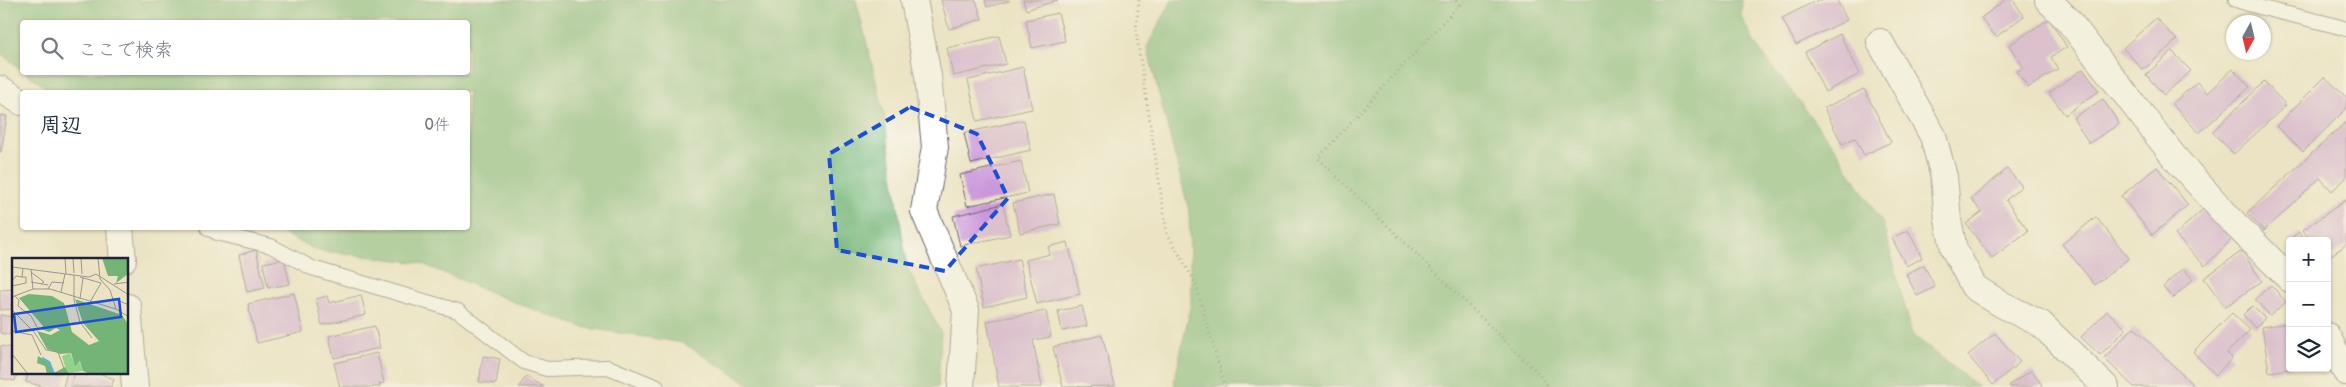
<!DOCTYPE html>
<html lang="ja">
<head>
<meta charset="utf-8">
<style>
	:root { --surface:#fff; --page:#f2f2f3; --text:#1f2937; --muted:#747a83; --line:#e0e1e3 }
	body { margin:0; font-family:"Balsamiq Sans","Klee One",sans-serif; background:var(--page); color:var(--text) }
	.controls { position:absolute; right:15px; bottom:15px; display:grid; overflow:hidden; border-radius:5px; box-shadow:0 1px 4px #0004 }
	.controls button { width:45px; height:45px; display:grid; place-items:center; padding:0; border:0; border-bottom:1px solid var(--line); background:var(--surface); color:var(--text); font:25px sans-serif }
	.compass { position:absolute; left:2226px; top:15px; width:45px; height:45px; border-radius:50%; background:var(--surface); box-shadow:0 1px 4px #0004; rotate:188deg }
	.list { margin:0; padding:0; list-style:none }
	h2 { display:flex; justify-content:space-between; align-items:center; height:65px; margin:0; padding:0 20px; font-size:21px }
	h2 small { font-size:16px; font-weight:400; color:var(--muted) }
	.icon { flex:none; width:28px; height:28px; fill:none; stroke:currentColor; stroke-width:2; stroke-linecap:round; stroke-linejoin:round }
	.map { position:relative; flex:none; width:2346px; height:387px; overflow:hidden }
	.search { position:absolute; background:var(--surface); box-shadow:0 1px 4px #0004; left:20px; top:20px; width:450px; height:55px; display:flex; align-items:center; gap:12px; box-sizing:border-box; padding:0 18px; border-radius:5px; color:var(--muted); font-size:19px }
	.panel { position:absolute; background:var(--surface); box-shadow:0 1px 4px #0004; left:20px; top:90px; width:450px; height:140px; border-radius:5px }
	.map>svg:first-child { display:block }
</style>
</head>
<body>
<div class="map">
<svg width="2346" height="387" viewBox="0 0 2346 387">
	<rect width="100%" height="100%" fill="#fdfcf7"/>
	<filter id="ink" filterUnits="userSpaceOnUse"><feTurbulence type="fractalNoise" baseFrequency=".02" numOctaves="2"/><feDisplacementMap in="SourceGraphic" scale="10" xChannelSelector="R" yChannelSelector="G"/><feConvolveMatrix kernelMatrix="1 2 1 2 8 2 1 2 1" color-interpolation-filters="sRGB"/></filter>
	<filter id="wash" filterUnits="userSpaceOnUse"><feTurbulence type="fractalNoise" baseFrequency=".0096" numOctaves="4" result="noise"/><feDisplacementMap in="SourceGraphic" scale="20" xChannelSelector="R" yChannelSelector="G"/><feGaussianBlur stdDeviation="1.12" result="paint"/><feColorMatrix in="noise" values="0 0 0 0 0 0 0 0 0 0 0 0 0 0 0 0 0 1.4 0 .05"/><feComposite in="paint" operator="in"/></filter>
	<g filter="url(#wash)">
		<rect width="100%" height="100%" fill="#ebe3c3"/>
		<g fill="#74b577" stroke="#4b6c59">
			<path d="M0,0H856L883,109L907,267L941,333L938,387H754L683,343L582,327L516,303L420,263L316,250L271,228H468V92H52L26,73L468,72V22H22V70L0,53Z"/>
			<path d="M1172,0H1742L1741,16L1755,44L1836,150L1883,224L1912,334L1978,387H1176L1174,382L1191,305L1189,211L1147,47Z"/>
		</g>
		<g id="blocks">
			<g fill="#ca97da">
				<path d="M941,0H976L982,19L949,29Z"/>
				<path d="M985,0H1009V1L987,7Z"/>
				<path d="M1023,0H1058L1026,10Z"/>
				<path d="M1818,0H1837L1847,20L1796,45L1782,18Z"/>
				<path d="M2005,0H2013L2024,16L1996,37L1981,18Z"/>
				<path d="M1058,13L1065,41L1032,48L1026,20Z"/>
				<path d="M2156,18L2177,40L2143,70L2123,48Z"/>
				<path d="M2049,19L2067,47L2051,57L2058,69L2028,88L2017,71L2024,68L2009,45Z"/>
				<path d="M1840,34L1860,74L1825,92L1805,52Z"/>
				<path d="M999,36L1006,64L953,76L947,48Z"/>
				<path d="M2172,51L2191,71L2164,95L2146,75Z"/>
				<path d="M1023,67L1032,109L977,121L968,80Z"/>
				<path d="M2083,69L2099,91L2065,115L2049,93Z"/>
				<path d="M2233,69L2250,87L2199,133L2172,104L2197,82L2207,93Z"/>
				<path d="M2325,77L2346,97V109L2303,152L2276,126Z"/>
				<path d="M2264,82L2286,105L2234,154L2212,132Z"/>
				<path d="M1864,89L1891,142L1864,155L1855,138L1842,144L1824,108Z"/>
				<path d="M2103,99L2119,124L2089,143L2073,118Z"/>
				<path d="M0,115L7,116L1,152H0Z"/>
				<path d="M1024,120L1031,150L971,164L964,133Z"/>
				<path d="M2346,122V178L2332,191L2320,178L2264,231L2247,213Z"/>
				<path d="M1021,161L1028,193L967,206L960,175Z"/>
				<path d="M2157,167L2188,205L2152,235L2121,196Z"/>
				<path d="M2007,169L2022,186L2006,200L2028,231L1992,258L1966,224L1982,212L1971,199Z"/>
				<path d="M1054,194L1060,224L1020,233L1013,203Z"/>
				<path d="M2346,200V245L2327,258V241H2311L2303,230Z"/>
				<path d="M1003,204L1010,235L960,246L953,216Z"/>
				<path d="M2203,209L2232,239L2205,266L2175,235Z"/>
				<path d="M2096,217L2129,258L2095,285L2062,244Z"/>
				<path d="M1908,230L1922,258L1906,266L1892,238Z"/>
				<path d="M2299,232L2306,241H2290V244L2287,241Z"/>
				<path d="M1068,242L1080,294L1037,304L1026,260L1050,254L1048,247Z"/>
				<path d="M256,250L265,288L247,292L239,255Z"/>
				<path d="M2242,251L2262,281L2225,307L2204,278Z"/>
				<path d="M284,259L290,284L268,288L263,263Z"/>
				<path d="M1019,259L1027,297L984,307L976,269Z"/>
				<path d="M1924,265L1935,287L1917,296L1906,274Z"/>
				<path d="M2183,268L2193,279L2173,298L2163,287Z"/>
				<path d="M2271,285L2286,302L2270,316L2255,299Z"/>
				<path d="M14,289V309L0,310V290Z"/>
				<path d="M294,293L303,332L257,343L248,304Z"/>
				<path d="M361,295L366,315L322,325L316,299L327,296L329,303Z"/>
				<path d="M1082,306L1087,326L1062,331L1058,311Z"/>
				<path d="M2252,306L2265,318L2255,328L2243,315Z"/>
				<path d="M1046,311L1051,337L1033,340L1042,387H999L987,321Z"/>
				<path d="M2107,311L2126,329L2100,355L2081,337Z"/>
				<path d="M2232,313L2250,330L2227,353L2232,358L2216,375L2193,352Z"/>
				<path d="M0,315L13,317L9,335L0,333Z"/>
				<path d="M2288,323L2290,369L2269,372L2262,327Z"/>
				<path d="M375,326L380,348L334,358L329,336Z"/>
				<path d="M2134,327L2194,386L2192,387H2134L2104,358Z"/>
				<path d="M1995,333L2020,362L1993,385L1968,355Z"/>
				<path d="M1102,335L1115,386L1063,387L1053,347Z"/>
				<path d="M0,346L14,348V373H17L15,381L0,378Z"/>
				<path d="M377,353L384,383L379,384L380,387H340L334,363Z"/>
				<path d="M483,356L500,359L496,384L479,382Z"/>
				<path d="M2032,370L2043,387H2010L2009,385Z"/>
				<path d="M28,373H67L63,387H45L26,382Z"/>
				<path d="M75,373H99L114,379L111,387H70Z"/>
				<path d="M526,376L544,387H519Z"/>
			</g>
		</g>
	</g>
	<g filter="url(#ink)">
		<use href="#blocks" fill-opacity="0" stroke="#68666b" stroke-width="1"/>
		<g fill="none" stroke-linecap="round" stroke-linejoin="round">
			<g stroke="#68666b" stroke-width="16">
				<g id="service">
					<path d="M2236,0C2273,13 2309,17 2346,29"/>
					<path d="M208,228L217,233L271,246L312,268L458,311L524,362L547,369L608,367L657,387"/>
				</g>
			</g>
			<g stroke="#68666b" stroke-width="28">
				<g id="minor">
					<path d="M914,0L928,76L935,147L924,211L966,310L961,387"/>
					<path d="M2048,0L2068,20L2175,158L2230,219L2290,279"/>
					<path d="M1880,42L1933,136L1944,177L1948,220L1954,249L1974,287L2001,304L2041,324L2106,387"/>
					<path d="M0,89L22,102"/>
					<path d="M120,228L123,260"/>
					<path d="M128,307L135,387"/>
					<path d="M2327,336L2346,372"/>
				</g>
			</g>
			<g stroke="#68666b" stroke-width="3" stroke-dasharray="1 4" stroke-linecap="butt">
				<path d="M1139,0L1136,31L1167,233L1195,282L1225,387"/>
				<path d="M1456,0L1459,5L1318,158L1534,369L1549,387"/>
			</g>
			<use href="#service" stroke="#fff" stroke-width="14"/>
			<use href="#minor" stroke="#fff" stroke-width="26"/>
		</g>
	</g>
	<path d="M0 0H2346V387H0ZM910,107L977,134L1008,198L945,271L837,250L829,154Z" fill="#ebe3c3" fill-opacity=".55" fill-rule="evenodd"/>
	<path fill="none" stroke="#1d4ed8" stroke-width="4" stroke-dasharray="10 6" stroke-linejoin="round" d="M910,107L977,134L1008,198L945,271L837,250L829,154Z"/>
	<g transform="translate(12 258)">
		<rect width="116" height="116" fill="#ebe3c3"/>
		<path d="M58,95L63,107L68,104L71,113L55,115L50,98Z" fill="#91d38b"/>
		<path d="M90,0H116V16L104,25L106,18H96ZM17,36L40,38L52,45L60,74L77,87L87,83L71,65L63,41L110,57L116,66V116H78L71,113L68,103L63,108L59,95L48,96L35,91L25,73L39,77L48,72L44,70L37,74L29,71L31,68L7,40ZM26,98L38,105L42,115L53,109L57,116H35L33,108L25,105Z" fill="#74b577"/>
		<path fill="none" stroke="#5fb1da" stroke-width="2.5" d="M30,100L37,104L42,116"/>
		<path fill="none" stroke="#9b968d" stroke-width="1" d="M53,0L54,16M61,0L62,15M69,0L70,16M86,0L88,21L98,32L104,51M0,9L77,19L84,16L117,37M19,11L21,31M19,14L32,24L29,26M62,17V42L68,64L80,80M68,19L89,25L77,46M0,23L4,18L10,19L11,10M19,24L36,27M102,26L117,24M0,28L14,25V19H10M36,31L40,24L52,25M49,34L53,16M3,38L7,42L6,48L19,58L25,69M0,39L21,31H38L104,51L117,59M100,40L117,47M68,41L71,20M0,52L22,74L34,92L46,94L54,116M0,73L20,77L29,97M0,96L16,116"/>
		<path fill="#1d4ed8" fill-opacity="0.15" stroke="#1d4ed8" stroke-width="2.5" d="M107,41L109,59L4,74L2,56Z"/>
		<rect width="116" height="116" fill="none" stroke="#22223b" stroke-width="2.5"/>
	</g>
</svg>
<div class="controls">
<button>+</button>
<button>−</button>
<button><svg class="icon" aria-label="layers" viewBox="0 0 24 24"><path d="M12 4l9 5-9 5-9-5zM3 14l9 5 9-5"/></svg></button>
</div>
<svg class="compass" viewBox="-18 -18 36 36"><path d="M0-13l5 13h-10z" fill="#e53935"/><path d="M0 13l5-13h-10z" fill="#747a83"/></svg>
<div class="search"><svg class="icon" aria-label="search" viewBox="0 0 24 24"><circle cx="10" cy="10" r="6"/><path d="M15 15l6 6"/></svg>ここで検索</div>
<section class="panel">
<h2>周辺<small>0件</small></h2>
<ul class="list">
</ul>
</section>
</div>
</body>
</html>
